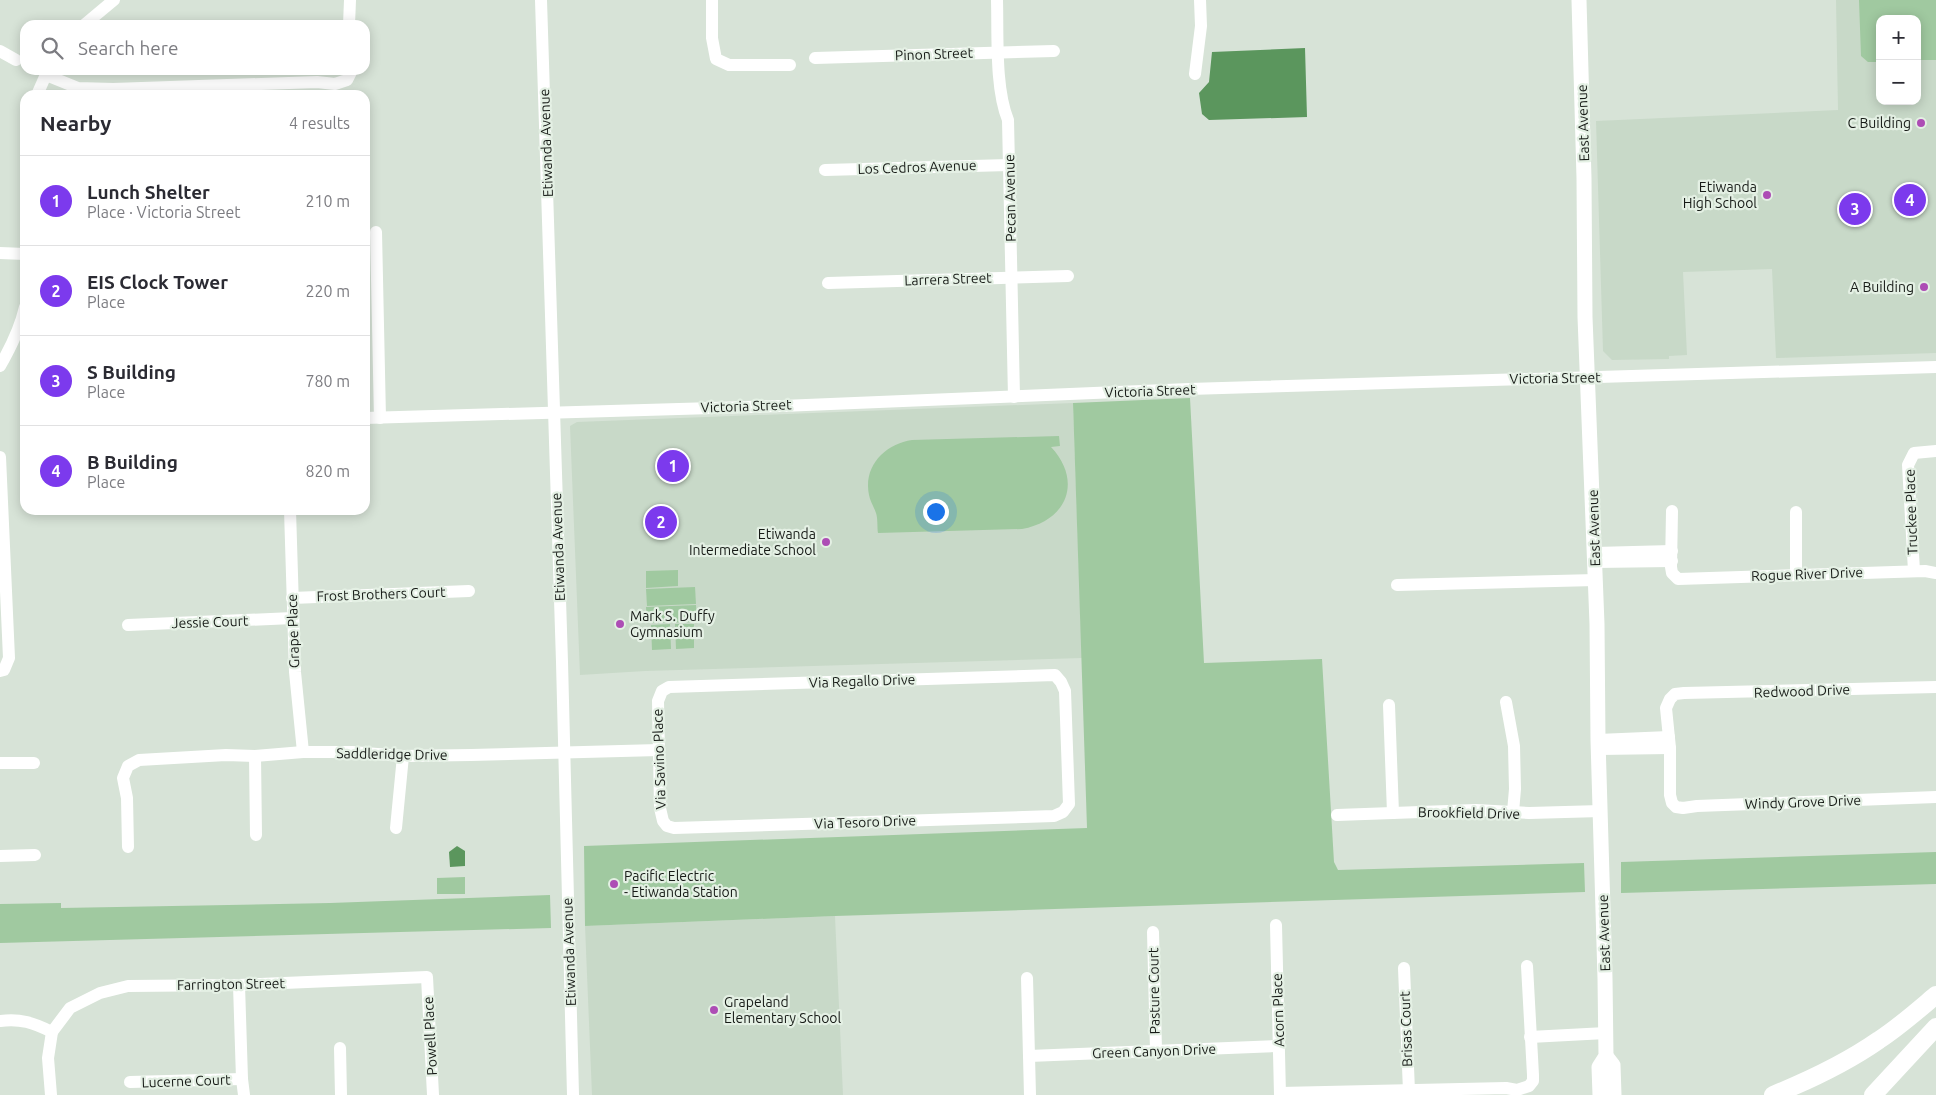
<!DOCTYPE html>
<html lang="en">
<head>
<meta charset="utf-8">
<style>
	:root { --surface:#fff; --page:#f7f7f7; --text:#2b2b33; --muted:#7c7c81; --line:#e1e1e2; --accent:#7c3aed }
	body { margin:0; font-family:Ubuntu,sans-serif; background:var(--page); color:var(--text) }
	.controls { position:absolute; right:15px; top:15px; display:grid; overflow:hidden; border-radius:10px; box-shadow:0 2px 12px #0003 }
	.controls button { width:45px; height:45px; display:grid; place-items:center; padding:0; border:0; border-bottom:1px solid var(--line); background:var(--surface); color:var(--text); font:25px sans-serif }
	.you { position:absolute; left:935px; top:511px; width:18px; height:18px; margin:-12px; border:4px solid #fff; border-radius:50%; background:#1a73e8; box-shadow:0 0 0 8px #1a73e833 }
	.badge { display:grid; place-items:center; width:32px; height:32px; border-radius:50%; background:var(--accent); color:#fff; font-size:16px; font-weight:700 }
	.pin { position:absolute; translate:-50% -50%; border:2px solid #fff; box-shadow:0 1px 5px #0006 }
	.list { margin:0; padding:0; list-style:none }
	h2 { display:flex; justify-content:space-between; align-items:center; height:65px; margin:0; padding:0 20px; font-size:21px }
	h2 small { font-size:16px; font-weight:400; color:var(--muted) }
	.list li { display:grid; grid-template-columns:32px 1fr auto; gap:15px; align-items:center; box-sizing:border-box; height:90px; padding:0 20px; border-top:1px solid var(--line) }
	.list b { display:block; font-size:19px; white-space:nowrap }
	.list p { margin:0; font-size:16px; white-space:nowrap; color:var(--muted) }
	.list em { font-size:16px; font-style:normal; color:var(--muted) }
	.icon { flex:none; width:28px; height:28px; fill:none; stroke:currentColor; stroke-width:2; stroke-linecap:round; stroke-linejoin:round }
	.map { position:relative; flex:none; width:1936px; height:1095px; overflow:hidden }
	.search { position:absolute; background:var(--surface); box-shadow:0 2px 12px #0003; left:20px; top:20px; width:350px; height:55px; display:flex; align-items:center; gap:12px; box-sizing:border-box; padding:0 18px; border-radius:15px; color:var(--muted); font-size:19px }
	.panel { position:absolute; background:var(--surface); box-shadow:0 2px 12px #0003; left:20px; top:90px; width:350px; height:425px; border-radius:15px }
	.map>svg:first-child { display:block }
</style>
</head>
<body>
<div class="map">
<svg width="1936" height="1095" viewBox="0 0 1936 1095">
	<rect width="100%" height="100%" fill="#d7e3d7"/>
	<g fill="#c8d9c8" fill-rule="evenodd">
		<path d="M1836,0H1936V353L1776,358L1772,269L1683,272L1687,355L1669,356V359L1612,360L1603,351L1596,121L1838,110ZM1880,19H1917V101H1880Z"/>
		<path d="M1073,403L1082,658L645,671L580,675L570,426L577,422Z"/>
		<path d="M835,916L843,1095H592L585,926Z"/>
	</g>
	<g fill="#a0c9a0">
		<path d="M1859,0H1936V60H1917V19H1880V62H1868L1861,56Z"/>
		<path d="M1190,398L1204,663L1322,659L1334,862L1338,870L1584,863L1585,892L835,916L585,926L584,846L1087,828L1073,403Z"/>
		<path d="M1059,436L1060,446L1051,447C1083,481 1067,521 1022,529L878,533C877,527 878,519 876,513C874,507 870,501 869,495C863,466 885,444 912,440Z"/>
		<path d="M678,570V586L646,588V571Z"/>
		<path d="M695,587L696,604L647,606L646,589Z"/>
		<path d="M696,605L697,622L647,623L646,607Z"/>
		<path d="M670,624L671,649L652,650L651,625Z"/>
		<path d="M675,624H694V648L676,649Z"/>
		<path d="M1936,852V884L1621,893V862Z"/>
		<path d="M465,877V894H437V878Z"/>
		<path d="M550,895L551,928L0,943V904L61,903V908L330,903Z"/>
	</g>
	<g fill="#5b965d">
		<path d="M1305,48L1307,117L1209,120L1202,114L1199,93L1209,82L1212,52Z"/>
		<path d="M457,846L465,851V866L450,867L449,852Z"/>
	</g>
	<g fill="none" stroke-linecap="round" stroke-linejoin="round">
		<g stroke="#fff" stroke-width="12">
			<path d="M541,0L562,662L573,1095"/>
			<path d="M712,0V38L716,59L729,65H790"/>
			<path d="M997,0C998,36 995,88 1008,120L1014,397"/>
			<path d="M84,25L114,0"/>
			<path d="M349,25L350,0"/>
			<path d="M0,51L16,60"/>
			<path d="M815,58L1054,51"/>
			<path d="M1195,74L1201,26L1200,0"/>
			<path d="M46,75L78,88L113,89L317,82L335,84L347,80L352,70"/>
			<path d="M37,95L48,70"/>
			<path d="M825,170L1009,165"/>
			<path d="M376,232L380,418"/>
			<path d="M0,253L25,254"/>
			<path d="M828,283L1068,276"/>
			<path d="M0,366C11,347 20,329 25,307"/>
			<path d="M365,418L782,406L1189,389L1936,367"/>
			<path d="M0,457L9,658L4,670L0,671"/>
			<path d="M290,510L295,672L303,752"/>
			<path d="M1672,511L1671,567L1672,573L1678,579L1925,571L1936,573"/>
			<path d="M1796,512V575"/>
			<path d="M1595,553L1672,551"/>
			<path d="M1595,562L1672,561"/>
			<path d="M1914,571L1908,465L1914,453L1936,451"/>
			<path d="M1397,585L1596,580"/>
			<path d="M292,598L469,591"/>
			<path d="M128,625L293,618"/>
			<path d="M1055,675L1061,682L1065,691L1069,804L1063,812L1054,816L674,828L667,826L663,821L660,808L658,701L662,691L669,687Z"/>
			<path d="M1936,687L1684,693L1675,694L1670,699L1666,708L1670,748V795L1672,803L1676,807L1683,808L1697,806L1936,797"/>
			<path d="M1506,702L1514,746L1515,789L1513,812"/>
			<path d="M1389,705L1393,813"/>
			<path d="M1598,740L1669,737"/>
			<path d="M1599,749L1670,748"/>
			<path d="M255,756L256,835"/>
			<path d="M0,763H34"/>
			<path d="M1337,815L1476,810L1529,813L1601,811"/>
			<path d="M396,828L403,756"/>
			<path d="M128,847L127,798L123,778L128,766L139,760L226,755L255,756L303,752H352L403,756L471,755L659,750"/>
			<path d="M0,856L35,855"/>
			<path d="M1276,925L1280,1095"/>
			<path d="M1153,932L1156,1050"/>
			<path d="M1404,968L1409,1091"/>
			<path d="M1027,978L1030,1095"/>
			<path d="M239,985L242,1079L244,1095"/>
			<path d="M0,1021C20,1018 34,1023 52,1032"/>
			<path d="M1530,1037L1606,1033"/>
			<path d="M340,1048L341,1095"/>
			<path d="M1029,1056L1279,1046"/>
			<path d="M130,1082L242,1079"/>
			<path d="M1280,1093L1506,1088L1517,1090L1529,1086L1533,1081V1075L1527,966"/>
			<path d="M51,1095L48,1058L52,1032L70,1008L100,993L128,986L239,985L427,977L433,1095"/>
		</g>
		<g stroke="#fff" stroke-width="15">
			<path d="M1579,0L1584,178L1585,317L1597,624L1598,740L1605,978L1606,1056L1599,1067L1600,1095"/>
			<path d="M1606,1056L1613,1065L1614,1095"/>
		</g>
		<g stroke="#fff" stroke-width="18">
			<path d="M1773,1095C1810,1080 1846,1063 1879,1040C1899,1027 1917,1011 1936,995"/>
			<path d="M1873,1095L1936,1027"/>
		</g>
	</g>
	<g fill="#ad4db5" stroke="#e4f0e4" stroke-width="2">
		<circle cx="1921" cy="123" r="5"/>
		<circle cx="1767" cy="195" r="5"/>
		<circle cx="1924" cy="287" r="5"/>
		<circle cx="826" cy="542" r="5"/>
		<circle cx="620" cy="624" r="5"/>
		<circle cx="614" cy="884" r="5"/>
		<circle cx="714" cy="1010" r="5"/>
	</g>
	<g text-anchor="middle" dominant-baseline="central" stroke-width="4.5" stroke-linejoin="round" paint-order="stroke">
		<g font-size="14" fill="#171b17" stroke="#e4f0e4">
			<text transform="translate(934 54) rotate(-2)">Pinon Street</text>
			<text transform="translate(1583 123) rotate(-92)">East Avenue</text>
			<text transform="translate(546 143) rotate(-92)">Etiwanda Avenue</text>
			<text transform="translate(917 167) rotate(-2)">Los Cedros Avenue</text>
			<text transform="translate(1010 198) rotate(-91)">Pecan Avenue</text>
			<text transform="translate(948 279) rotate(-2)">Larrera Street</text>
			<text transform="translate(1555 378) rotate(-1)">Victoria Street</text>
			<text transform="translate(1150 391) rotate(-2)">Victoria Street</text>
			<text transform="translate(746 406) rotate(-2)">Victoria Street</text>
			<text transform="translate(1911 512) rotate(-92)">Truckee Place</text>
			<text transform="translate(1594 528) rotate(-92)">East Avenue</text>
			<text transform="translate(558 547) rotate(-92)">Etiwanda Avenue</text>
			<text transform="translate(1807 574) rotate(-2)">Rogue River Drive</text>
			<text transform="translate(381 594) rotate(-2)">Frost Brothers Court</text>
			<text transform="translate(210 622) rotate(-2)">Jessie Court</text>
			<text transform="translate(293 631) rotate(-92)">Grape Place</text>
			<text transform="translate(862 681) rotate(-2)">Via Regallo Drive</text>
			<text transform="translate(1802 691) rotate(-2)">Redwood Drive</text>
			<text transform="translate(392 754) rotate(1)">Saddleridge Drive</text>
			<text transform="translate(659 759) rotate(-92)">Via Savino Place</text>
			<text transform="translate(1803 802) rotate(-2)">Windy Grove Drive</text>
			<text transform="translate(1469 813) rotate(1)">Brookfield Drive</text>
			<text transform="translate(865 822) rotate(-2)">Via Tesoro Drive</text>
			<text transform="translate(1604 933) rotate(-92)">East Avenue</text>
			<text transform="translate(569 952) rotate(-92)">Etiwanda Avenue</text>
			<text transform="translate(231 984) rotate(-1)">Farrington Street</text>
			<text transform="translate(1154 991) rotate(-91)">Pasture Court</text>
			<text transform="translate(1278 1010) rotate(-92)">Acorn Place</text>
			<text transform="translate(1406 1029) rotate(-92)">Brisas Court</text>
			<text transform="translate(430 1036) rotate(-93)">Powell Place</text>
			<text transform="translate(1154 1051) rotate(-2)">Green Canyon Drive</text>
			<text transform="translate(186 1081) rotate(-2)">Lucerne Court</text>
		</g>
		<g font-size="14" fill="#171b17" stroke="#e4f0e4" text-anchor="end">
			<text x="1911" y="123">C Building</text>
			<text x="1757" y="187">Etiwanda<tspan x="1757" dy="16">High School</tspan></text>
			<text x="1914" y="287">A Building</text>
			<text x="816" y="534">Etiwanda<tspan x="816" dy="16">Intermediate School</tspan></text>
			<text x="630" y="616" text-anchor="start">Mark S. Duffy<tspan x="630" dy="16">Gymnasium</tspan></text>
			<text x="624" y="876" text-anchor="start">Pacific Electric<tspan x="624" dy="16">- Etiwanda Station</tspan></text>
			<text x="724" y="1002" text-anchor="start">Grapeland<tspan x="724" dy="16">Elementary School</tspan></text>
		</g>
	</g>
</svg>
<div class="controls">
<button>+</button>
<button>−</button>
</div>
<div class="you"></div>
<div class="pin badge" style="left:673px;top:466px">1</div>
<div class="pin badge" style="left:661px;top:522px">2</div>
<div class="pin badge" style="left:1855px;top:209px">3</div>
<div class="pin badge" style="left:1910px;top:200px">4</div>
<div class="search"><svg class="icon" aria-label="search" viewBox="0 0 24 24"><circle cx="10" cy="10" r="6"/><path d="M15 15l6 6"/></svg>Search here</div>
<section class="panel">
<h2>Nearby<small>4 results</small></h2>
<ul class="list">
<li><span class="badge">1</span><div><b>Lunch Shelter</b><p>Place · Victoria Street</p></div><em>210 m</em></li>
<li><span class="badge">2</span><div><b>EIS Clock Tower</b><p>Place</p></div><em>220 m</em></li>
<li><span class="badge">3</span><div><b>S Building</b><p>Place</p></div><em>780 m</em></li>
<li><span class="badge">4</span><div><b>B Building</b><p>Place</p></div><em>820 m</em></li>
</ul>
</section>
</div>
</body>
</html>
